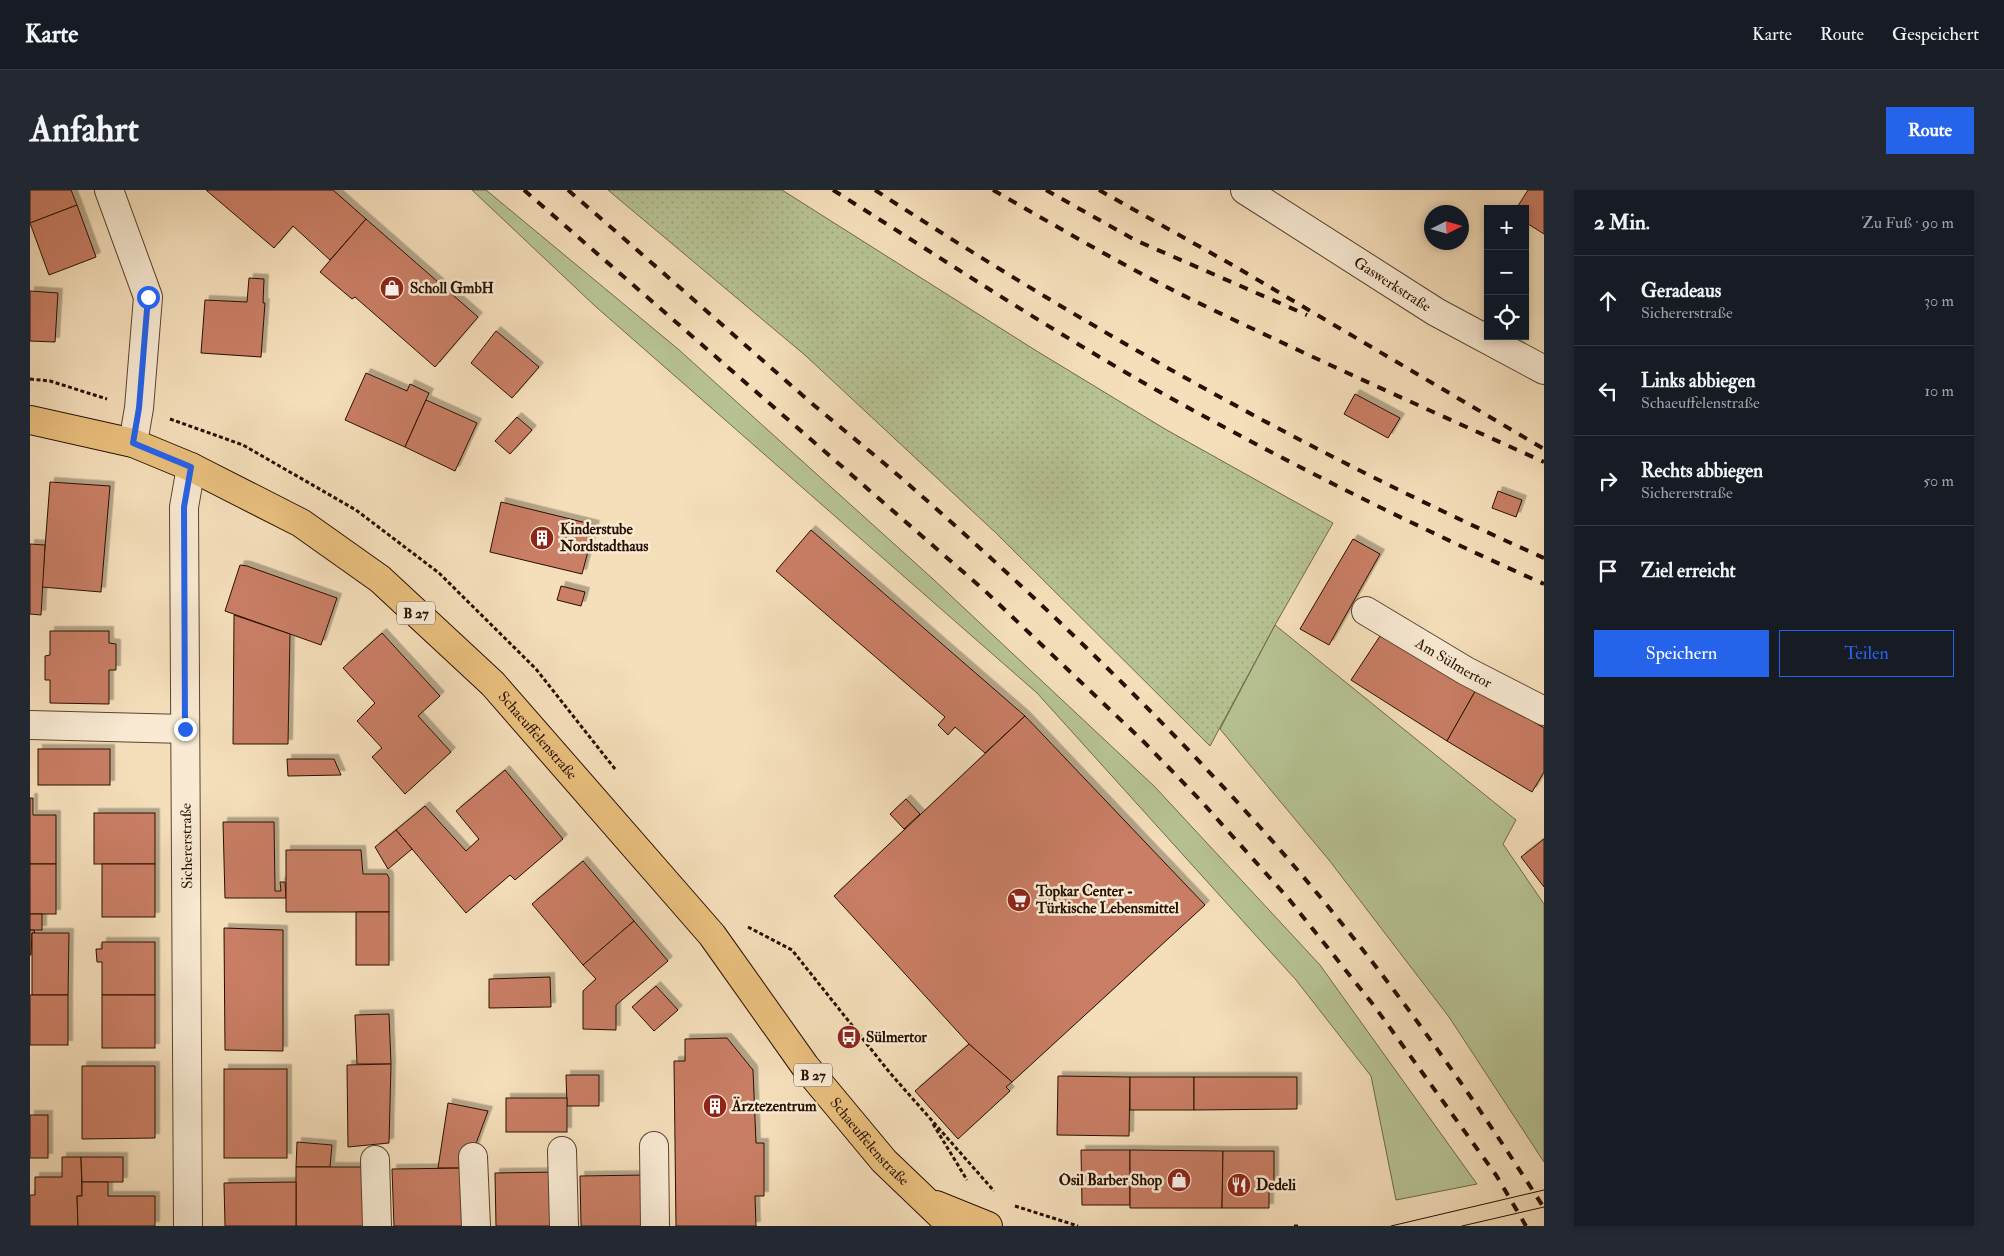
<!DOCTYPE html>
<html lang="de">
<head>
<meta charset="utf-8">
<style>
	:root { --surface:#171b24; --page:#242831; --text:#f1f3f6; --muted:#9ea1a6; --line:#363941; --accent:#2563eb }
	body { margin:0; font-family:"IM FELL Double Pica",serif; background:var(--page); color:var(--text) }
	.controls { position:absolute; right:15px; top:15px; display:grid; overflow:hidden; border-radius:0px; box-shadow:0 2px 8px #0003 }
	.controls button { width:45px; height:45px; display:grid; place-items:center; padding:0; border:0; border-bottom:1px solid var(--line); background:var(--surface); color:var(--text); font:25px sans-serif }
	.compass { position:absolute; left:1394px; top:15px; width:45px; height:45px; border-radius:50%; background:var(--surface); box-shadow:0 2px 8px #0003; rotate:85deg }
	.stop { position:absolute; width:15px; height:15px; margin:-11px; border:4px solid #2563eb; border-radius:50%; background:#fff }
	.stop.end { background:#2563eb; border-color:#fff; box-shadow:0 1px 5px #0008 }
	.list { margin:0; padding:0; list-style:none }
	h2 { display:flex; justify-content:space-between; align-items:center; height:65px; margin:0; padding:0 20px; font-size:21px }
	h2 small { font-size:16px; font-weight:400; color:var(--muted) }
	.list li { display:grid; grid-template-columns:32px 1fr auto; gap:15px; align-items:center; box-sizing:border-box; height:90px; padding:0 20px; border-top:1px solid var(--line) }
	.list b { display:block; font-size:19px; white-space:nowrap }
	.list p { margin:0; font-size:16px; white-space:nowrap; color:var(--muted) }
	.list em { font-size:16px; font-style:normal; color:var(--muted) }
	.actions { display:flex; gap:10px; padding:15px 20px }
	.actions a { flex:1; padding:11px 0; border:1px solid var(--accent); border-radius:0px; text-align:center; font-size:18px; color:var(--accent) }
	.actions .main { background:var(--accent); color:#fff }
	.icon { flex:none; width:28px; height:28px; fill:none; stroke:currentColor; stroke-width:2; stroke-linecap:round; stroke-linejoin:round }
	.map { position:relative; flex:none; width:1514px; height:1036px; overflow:hidden; border-radius:0px }
	header { display:flex; align-items:center; gap:30px; box-sizing:border-box; height:70px; padding:0 25px; background:var(--surface); border-bottom:1px solid var(--line) }
	header strong { font-size:24px }
	nav { display:flex; gap:28px; margin-inline-start:auto; font-size:18px }
	.intro { display:flex; align-items:center; justify-content:space-between; box-sizing:border-box; height:120px; padding:0 30px }
	h1 { margin:0; font-size:35px }
	.button { padding:12px 22px; border-radius:0px; background:var(--accent); color:#fff; font-size:18px; font-weight:700 }
	main { display:flex; gap:30px; padding:0 30px }
	aside { flex:1; background:var(--surface); border-radius:0px; box-shadow:0 2px 8px #0003 }
	.map>svg:first-child { display:block }
</style>
</head>
<body>
<header>
<strong>Karte</strong>
<nav><a>Karte</a><a>Route</a><a>Gespeichert</a></nav>
</header>
<div class="intro"><h1>Anfahrt</h1><a class="button">Route</a></div>
<main>
<div class="map">
<svg width="1514" height="1036" viewBox="0 0 1514 1036">
	<defs>
		<pattern id="garden-dots" width="8" height="8" patternUnits="userSpaceOnUse" patternTransform="scale(1.25)"><rect width="8" height="8" fill="#b7c394"/><path d="M2 2h.1M6 6h.1" fill="none" stroke="#9da67e" stroke-width="1.8" stroke-linecap="round"/></pattern>
		<filter id="shadow"><feDropShadow dx="4.5" dy="-4.5" stdDeviation="0" flood-color="#0004"/></filter>
	</defs>
	<rect width="100%" height="100%" fill="#f5dfbb"/>
	<filter id="stains"><feTurbulence type="fractalNoise" baseFrequency=".004" numOctaves="4"/><feColorMatrix values="0 0 0 0 .2 0 0 0 0 .09 0 0 0 0 .02 0 0 0 .5 -.17"/></filter>
	<radialGradient id="worn" r=".72"><stop offset=".6" stop-color="#630" stop-opacity="0"/><stop offset="1" stop-color="#630" stop-opacity=".3"/></radialGradient>
	<g fill="#b7c394" stroke="#70694a">
		<path d="M442,0H456L648,159L903,389L1125,597L1290,775L1447,994L1366,1010L1341,886L1266,790L1007,503L565,116Z"/>
		<path d="M1245,435L1486,630L1473,654L1514,714V972L1419,827L1299,670L1190,539Z"/>
	</g>
	<path fill="url(#garden-dots)" stroke="#70694a" d="M578,0H752L1005,160L1135,239L1303,333L1245,435L1180,556L967,344L776,166Z"/>
	<g fill="#c97e65" stroke="#280f00" filter="url(#shadow)">
		<path d="M0,0H41L47,15L0,33Z"/>
		<path d="M176,0H303L336,29L300,70L263,36L244,58Z"/>
		<path d="M1498,0H1514V44L1495,32V19H1486Z"/>
		<path d="M47,15L66,67L19,85L0,33Z"/>
		<path d="M336,29L448,127L405,177L325,107L322,109L290,82Z"/>
		<path d="M219,88L234,89L233,113H235L231,167L171,163L175,110L217,112Z"/>
		<path d="M0,101L28,103L25,152L0,151Z"/>
		<path d="M466,141L509,177L482,208L441,173Z"/>
		<path d="M336,183L377,201L380,194L399,203L375,257L315,230Z"/>
		<path d="M1325,204L1370,228L1358,248L1314,224Z"/>
		<path d="M396,210L447,233L425,281L375,257Z"/>
		<path d="M487,227L502,240L480,264L465,251Z"/>
		<path d="M20,292L80,296L71,402L12,397Z"/>
		<path d="M1468,301L1492,310L1486,327L1462,318Z"/>
		<path d="M471,312L565,335L552,384L460,362Z"/>
		<path d="M781,340L995,526L955,563L925,537L918,545L908,535L915,527L746,381Z"/>
		<path d="M1323,349L1350,364L1299,455L1270,439Z"/>
		<path d="M0,354L15,355L11,425L0,424Z"/>
		<path d="M210,375L217,376L307,408L291,455L195,421Z"/>
		<path d="M531,396L555,402L551,416L527,410Z"/>
		<path d="M204,425L260,444L258,554H203Z"/>
		<path d="M1354,440L1447,498L1417,551L1321,490Z"/>
		<path d="M20,441H79V453L86,454V480H79V514L20,513V490H15V466L20,465Z"/>
		<path d="M352,443L410,506L388,526L421,562L375,604L342,567L352,558L327,531L345,513L313,478Z"/>
		<path d="M1447,498L1514,538V582L1502,602L1417,551Z"/>
		<path d="M995,526L1175,715L982,892L939,854L804,706Z"/>
		<rect x="8" y="559" width="72" height="36"/>
		<path d="M257,569H304L311,585L258,586Z"/>
		<path d="M475,580L533,649L485,690L480,685L436,723L366,640L395,616L436,661L449,649L426,621Z"/>
		<path d="M0,608H3V625H26V674H0Z"/>
		<path d="M876,609L890,624L874,639L860,624Z"/>
		<rect x="64" y="623" width="61" height="51"/>
		<path d="M193,632H244L245,701H251L250,692H255L256,708H195Z"/>
		<path d="M366,640L382,659L358,679L345,657Z"/>
		<path d="M1514,649V697L1491,667Z"/>
		<path d="M256,660H331L333,684H357L359,688V722H256Z"/>
		<path d="M553,671L604,731L553,775L502,714Z"/>
		<rect x="0" y="674" width="26" height="50"/>
		<rect x="72" y="674" width="53" height="53"/>
		<rect x="326" y="722" width="33" height="53"/>
		<rect x="0" y="724" width="12" height="16"/>
		<path d="M604,731L638,771L586,815V840L553,839V801L566,789L553,775Z"/>
		<path d="M194,738L253,740V861L195,860Z"/>
		<path d="M0,740H4L5,743H2L1,765H0Z"/>
		<path d="M2,743H39L38,805H2Z"/>
		<path d="M72,752H125V805H72V772H67L66,759H72Z"/>
		<path d="M520,787L521,817L459,818V789Z"/>
		<path d="M626,796L648,820L624,841L602,817Z"/>
		<rect x="0" y="805" width="38" height="50"/>
		<rect x="72" y="805" width="53" height="53"/>
		<path d="M359,824L361,874H327L325,825Z"/>
		<path d="M697,848L723,880L726,953H734V1006H725L726,1036H646L644,871H655V849Z"/>
		<path d="M939,854L982,892L976,897L980,901L928,949L885,901Z"/>
		<path d="M361,874L359,953L318,957L317,875Z"/>
		<path d="M52,876H125V948L52,949Z"/>
		<rect x="194" y="879" width="63" height="89"/>
		<path d="M536,885H569V916H537Z"/>
		<path d="M1028,886L1100,887L1099,946L1027,945Z"/>
		<rect x="1100" y="887" width="64" height="33"/>
		<path d="M1164,887H1267V919L1164,920Z"/>
		<rect x="476" y="908" width="61" height="34"/>
		<path d="M418,913L458,921L437,978H408Z"/>
		<rect x="0" y="925" width="18" height="43"/>
		<path d="M267,952L302,955L300,977H266Z"/>
		<path d="M1051,960H1100V1015H1052Z"/>
		<path d="M1100,960L1193,961L1192,1018H1100Z"/>
		<path d="M1193,961H1244V993H1239V1018H1192Z"/>
		<path d="M32,967H51L52,1006H47L48,1036H0V1005H5V987H32Z"/>
		<path d="M51,967H93V992H52Z"/>
		<path d="M266,977H339L338,1036H266Z"/>
		<path d="M437,978L438,1036H364L362,979Z"/>
		<path d="M528,982V1036H466L465,983Z"/>
		<path d="M616,985L617,1036H551L550,986Z"/>
		<path d="M52,992H78V1006H125V1036H48L47,1006H52Z"/>
		<path d="M266,992V1036H195L194,993Z"/>
	</g>
	<g fill="none" stroke-linecap="round" stroke-linejoin="round">
		<g stroke="#5b432f" stroke-width="30">
			<g id="minor">
				<path d="M79,0L118,107L109,218L103,253"/>
				<path id="s1" d="M1215,0L1406,122L1514,180"/>
				<path id="s2" d="M1336,421L1436,481L1514,521"/>
				<path d="M0,535L155,539"/>
				<path d="M624,956L625,1036"/>
				<path d="M532,961L534,1036"/>
				<path d="M443,967L446,1036"/>
				<path d="M345,970L347,1036"/>
				<path d="M158,1036L154,317L161,277"/>
			</g>
		</g>
		<g stroke="#280f00" stroke-width="30">
			<g id="major">
				<path id="s3" d="M0,230L103,253L161,277L271,333L350,389L463,494L682,745L775,876L854,971L922,1036"/>
				<path d="M906,1015L958,1036"/>
			</g>
		</g>
		<g stroke="#280f00" stroke-width="3" stroke-dasharray="4 2.5" stroke-linecap="butt">
			<path d="M0,189L20,191L77,209"/>
			<path d="M140,229L213,255L326,320L409,383L506,479L585,579"/>
			<path d="M718,737L762,760L860,883L964,1001"/>
			<path d="M903,934L937,990"/>
			<path d="M985,1016L1048,1036"/>
			<path d="M1264,1036H1269"/>
		</g>
		<use href="#minor" stroke="#f8ead3" stroke-width="28"/>
		<use href="#major" stroke="#eac07e" stroke-width="28"/>
		<g stroke="#280f00" stroke-width="1">
			<path d="M1361,1036L1514,1000"/>
			<path d="M1432,1036L1514,1017"/>
		</g>
		<g stroke="#280f00" stroke-width="4" stroke-dasharray="9 9" stroke-linecap="butt">
			<path d="M494,0L954,400L1114,552L1171,611L1258,708L1345,817L1466,985L1496,1036"/>
			<path d="M538,0C619,70 699,141 779,211C812,239 845,265 877,293C1000,401 1119,514 1229,636C1335,754 1429,884 1514,1018"/>
			<path d="M803,0C914,70 1023,142 1137,206C1260,274 1386,337 1514,394"/>
			<path d="M845,0C1058,139 1281,264 1514,368"/>
			<path d="M963,0C1033,40 1102,81 1175,116C1287,170 1401,221 1514,272"/>
			<path d="M1016,0L1105,50L1277,125"/>
			<path d="M1069,0L1206,77L1514,259"/>
		</g>
	</g>
	<g fill="none" stroke-linecap="round" stroke-linejoin="round">
		<path stroke="#2563eb" stroke-width="6" d="M118,107L109,218L103,253L161,277L154,317L155,539"/>
	</g>
	<defs>
		<g id="shop-disc" transform="scale(1.25)"><circle r="9.5" fill="#8f2418" stroke="#f8ead3"/><path d="M-5-2.5h2.3a2.7 3.5 0 0 1 5.4 0H5L5.5 6h-11ZM-1.5-2.5h3a1.5 2.3 0 0 0-3 0Z" fill="#fff"/></g>
		<g id="building-disc" transform="scale(1.25)"><circle r="9.5" fill="#8f2418" stroke="#f8ead3"/><path d="M-4-6H4V6H1V3H-1V6H-4ZM-2.5-4.3h1.7v1.8h-1.7ZM.8-4.3h1.7v1.8H.8ZM-2.5-1h1.7V.8h-1.7ZM.8-1h1.7V.8H.8Z" fill="#fff"/></g>
		<g id="supermarket-disc" transform="scale(1.25)"><circle r="9.5" fill="#8f2418" stroke="#f8ead3"/><path d="M-6-5.5h2.5l.6 2H6L4.5 2H-2.5L-4.4-4H-6ZM-1.5 3.2a1.3 1.3 0 1 0 .1 0ZM3 3.2a1.3 1.3 0 1 0 .1 0Z" fill="#fff"/></g>
		<g id="bus-disc" transform="scale(1.25)"><circle r="9.5" fill="#8f2418" stroke="#f8ead3"/><path d="M-5-6H5V4H4V6H2V4H-2V6H-4V4H-5ZM-3.5-4V0h7V-4ZM-3.5 1.2v1.5H-2V1.2ZM2 1.2v1.5H3.5V1.2Z" fill="#fff"/></g>
		<g id="restaurant-disc" transform="scale(1.25)"><circle r="9.5" fill="#8f2418" stroke="#f8ead3"/><path d="M-5-6h1v4h1v-4h1v4h1v-4h1v5L-1.5 .5V6h-2V.5L-5-1ZM5-6V6H3V1.5H1.5Q1.5-4 5-6Z" fill="#fff"/></g>
	</defs>
	<g fill-rule="evenodd">
		<use href="#shop-disc" x="362" y="98"/>
		<use href="#building-disc" x="512" y="348"/>
		<use href="#supermarket-disc" x="989" y="710"/>
		<use href="#bus-disc" x="819" y="847"/>
		<use href="#building-disc" x="685" y="916"/>
		<use href="#shop-disc" x="1149" y="990"/>
		<use href="#restaurant-disc" x="1209" y="995"/>
	</g>
	<g text-anchor="middle" dominant-baseline="central" stroke-width="5" stroke-linejoin="round" paint-order="stroke">
		<g fill="#f8ead3" stroke="#66513f" stroke-width="1">
			<rect x="367" y="411.5" width="38" height="23" rx="4"/>
			<rect x="764" y="873.5" width="38" height="23" rx="4"/>
		</g>
		<g font-size="14" font-weight="bold" fill="#280f00">
			<text x="386" y="423">B 27</text>
			<text x="783" y="885">B 27</text>
		</g>
		<g font-size="15" fill="#280f00" stroke="#f8ead3">
			<text stroke="none"><textPath href="#s1" startOffset="175">Gaswerkstraße</textPath></text>
			<text stroke="none"><textPath href="#s2" startOffset="102">Am Sülmertor</textPath></text>
			<text stroke="none"><textPath href="#s3" startOffset="611">Schaeuffelenstraße</textPath></text>
			<text transform="translate(157 656) rotate(-91)">Sichererstraße</text>
			<text stroke="none"><textPath href="#s3" startOffset="1136">Schaeuffelenstraße</textPath></text>
		</g>
		<g font-size="15" font-weight="bold" fill="#280f00" stroke="#f8ead3" text-anchor="start">
			<text x="380" y="98">Scholl GmbH</text>
			<text x="530" y="339">Kinderstube<tspan x="530" dy="17">Nordstadthaus</tspan></text>
			<text x="1006" y="701">Topkar Center -<tspan x="1006" dy="17">Türkische Lebensmittel</tspan></text>
			<text x="836" y="847">Sülmertor</text>
			<text x="702" y="916">Ärztezentrum</text>
			<text x="1132" y="990" text-anchor="end">Osil Barber Shop</text>
			<text x="1226" y="995">Dedeli</text>
		</g>
	</g>
	<rect width="100%" height="100%" filter="url(#stains)"/>
	<rect width="100%" height="100%" fill="url(#worn)"/>
</svg>
<div class="controls">
<button>+</button>
<button>−</button>
<button><svg class="icon" aria-label="locate" viewBox="0 0 24 24"><circle cx="12" cy="12" r="6"/><path d="M12 2v4M12 18v4M2 12h4M18 12h4"/></svg></button>
</div>
<svg class="compass" viewBox="-18 -18 36 36"><path d="M0-13l5 13h-10z" fill="#e53935"/><path d="M0 13l5-13h-10z" fill="#9ea1a6"/></svg>
<div class="stop" style="left:118px;top:107px"></div>
<div class="stop end" style="left:155px;top:539px"></div>
</div>
<aside>
<h2>2 Min.<small>Zu Fuß · 90 m</small></h2>
<ul class="list">
<li><svg class="icon" aria-label="ahead" viewBox="0 0 24 24"><path d="M12 20V5M6 11l6-6 6 6"/></svg><div><b>Geradeaus</b><p>Sichererstraße</p></div><em>30 m</em></li>
<li><svg class="icon" aria-label="left" viewBox="0 0 24 24"><path d="M17 20v-9H6M10 6l-5 5 5 5"/></svg><div><b>Links abbiegen</b><p>Schaeuffelenstraße</p></div><em>10 m</em></li>
<li><svg class="icon" aria-label="right" viewBox="0 0 24 24"><path d="M7 20v-9h11M14 6l5 5-5 5"/></svg><div><b>Rechts abbiegen</b><p>Sichererstraße</p></div><em>50 m</em></li>
<li><svg class="icon" aria-label="arrive" viewBox="0 0 24 24"><path d="M6 21V4h12l-3 4 3 4H6"/></svg><div><b>Ziel erreicht</b></div></li>
</ul>
<div class="actions"><a class="main">Speichern</a><a>Teilen</a></div>
</aside>
</main>
</body>
</html>
